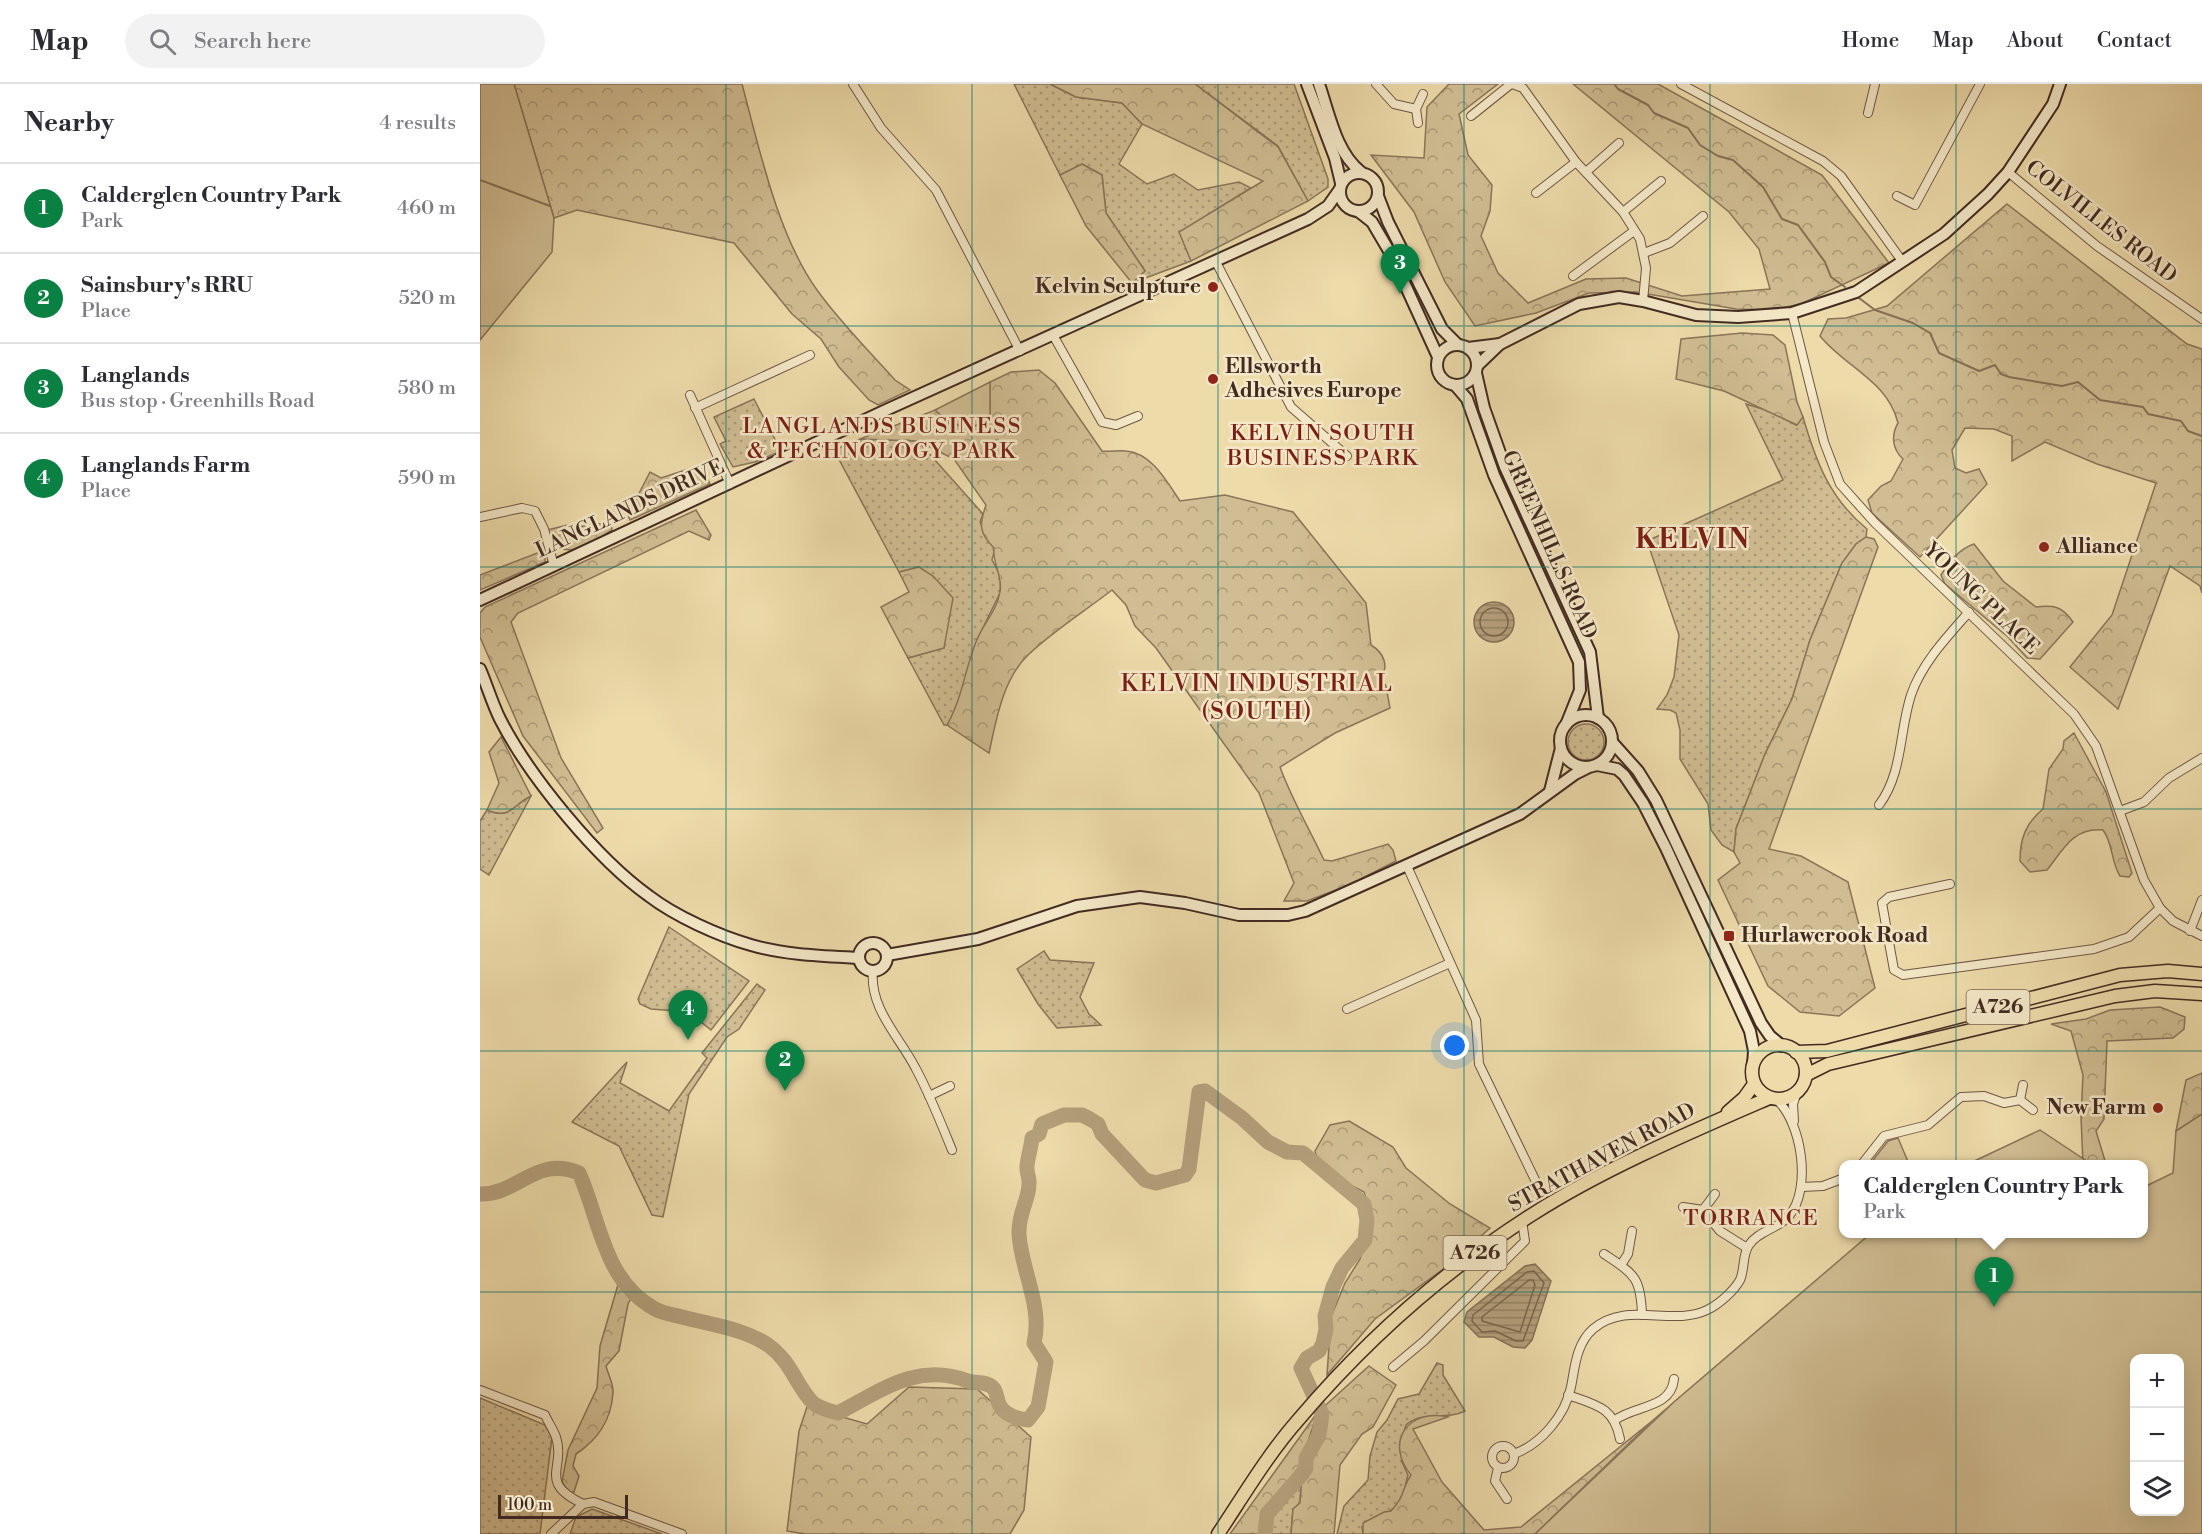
<!DOCTYPE html>
<html lang="en">
<head>
<meta charset="utf-8">
<style>
	:root { --surface:#fff; --page:#f2f2f3; --text:#2b2b33; --muted:#7c7c81; --line:#e1e1e2; --accent:#0b8043 }
	body { margin:0; font-family:"Libre Bodoni",serif; background:var(--page); color:var(--text) }
	.controls { position:absolute; right:18px; bottom:18px; display:grid; overflow:hidden; border-radius:12px; box-shadow:0 6px 24px #0002 }
	.controls button { width:54px; height:54px; display:grid; place-items:center; padding:0; border:0; border-bottom:2px solid var(--line); background:var(--surface); color:var(--text); font:30px sans-serif }
	.scale { position:absolute; left:18px; bottom:15px; width:130px; box-sizing:border-box; padding-left:6px; border:3px solid #422a21; border-top:0; font-size:16px; line-height:21px; white-space:nowrap; color:#422a21; -webkit-text-stroke:4px #f4e8c8; paint-order:stroke }
	.you { position:absolute; left:975px; top:962px; width:21px; height:21px; margin:-15px; border:4px solid #fff; border-radius:50%; background:#1a73e8; box-shadow:0 0 0 9px #1a73e833 }
	.badge { display:grid; place-items:center; width:39px; height:39px; border-radius:50%; background:var(--accent); color:#fff; font-size:20px; font-weight:700 }
	.pin { position:absolute; translate:-50% -50px; filter:drop-shadow(0 2px 3px #0008) }
	.pin::after { content:''; position:absolute; top:32px; width:21px; height:18px; background:inherit; clip-path:polygon(0 0,100% 0,50% 100%) }
	.popup { position:absolute; left:1359px; top:1076px; width:309px; height:78px; box-sizing:border-box; display:grid; place-content:center; border-radius:12px; background:var(--surface); filter:drop-shadow(0 2px 4px #0005); font-size:20px; white-space:nowrap; color:var(--muted) }
	.popup b { font-size:22px; color:var(--text) }
	.popup::after { content:''; position:absolute; left:50%; top:100%; margin-left:-12px; border:12px solid transparent; border-top-color:var(--surface) }
	.list { margin:0; padding:0; list-style:none }
	h2 { display:flex; justify-content:space-between; align-items:center; height:78px; margin:0; padding:0 24px; font-size:26px }
	h2 small { font-size:20px; font-weight:400; color:var(--muted) }
	.list li { display:grid; grid-template-columns:39px 1fr auto; gap:18px; align-items:center; box-sizing:border-box; height:90px; padding:0 24px; border-top:2px solid var(--line) }
	.list b { display:block; font-size:22px; white-space:nowrap }
	.list p { margin:0; font-size:20px; white-space:nowrap; color:var(--muted) }
	.list em { font-size:20px; font-style:normal; color:var(--muted) }
	.icon { flex:none; width:33px; height:33px; fill:none; stroke:currentColor; stroke-width:2; stroke-linecap:round; stroke-linejoin:round }
	.map { position:relative; flex:none; width:1722px; height:1450px; overflow:hidden }
	header { display:flex; align-items:center; gap:36px; box-sizing:border-box; height:84px; padding:0 30px; background:var(--surface); border-bottom:2px solid var(--line) }
	header strong { font-size:28px }
	nav { display:flex; gap:33px; margin-inline-start:auto; font-size:21px }
	.search { width:420px; height:54px; background:var(--page); display:flex; align-items:center; gap:15px; box-sizing:border-box; padding:0 21px; border-radius:33px; color:var(--muted); font-size:22px }
	main { display:flex }
	aside { flex:1; background:var(--surface) }
	.map>svg:first-child { display:block }
</style>
</head>
<body>
<header>
<strong>Map</strong>
<div class="search"><svg class="icon" aria-label="search" viewBox="0 0 24 24"><circle cx="10" cy="10" r="6"/><path d="M15 15l6 6"/></svg>Search here</div>
<nav><a>Home</a><a>Map</a><a>About</a><a>Contact</a></nav>
</header>
<main>
<aside>
<h2>Nearby<small>4 results</small></h2>
<ul class="list">
<li><span class="badge">1</span><div><b>Calderglen Country Park</b><p>Park</p></div><em>460 m</em></li>
<li><span class="badge">2</span><div><b>Sainsbury's RRU</b><p>Place</p></div><em>520 m</em></li>
<li><span class="badge">3</span><div><b>Langlands</b><p>Bus stop · Greenhills Road</p></div><em>580 m</em></li>
<li><span class="badge">4</span><div><b>Langlands Farm</b><p>Place</p></div><em>590 m</em></li>
</ul>
</aside>
<div class="map">
<svg width="1722" height="1450" viewBox="0 0 1722 1450">
	<defs>
		<pattern id="grass-dots" width="8" height="8" patternUnits="userSpaceOnUse" patternTransform="scale(1.5)"><rect width="8" height="8" fill="#d1bd93"/><path d="M2 2h.1M6 6h.1" fill="none" stroke="#ab9a78" stroke-width="1.8" stroke-linecap="round"/></pattern>
		<pattern id="forest-crowns" width="20" height="18" patternUnits="userSpaceOnUse" patternTransform="scale(1.5)"><rect width="20" height="18" fill="#d1bd93"/><path d="M2 6a3 3 0 1 1 6 0M12 15a3 3 0 1 1 6 0" fill="none" stroke="#ab9a78"/></pattern>
		<pattern id="water-rules" width="6" height="5" patternUnits="userSpaceOnUse" patternTransform="scale(1.5)"><rect width="6" height="5" fill="#b49f7b"/><path d="M0 2.5h6" fill="none" stroke="#948264"/></pattern>
	</defs>
	<rect width="100%" height="100%" fill="#eedbaa"/>
	<filter id="stains"><feTurbulence type="fractalNoise" baseFrequency=".00333" numOctaves="4"/><feColorMatrix values="0 0 0 0 .2 0 0 0 0 .09 0 0 0 0 .02 0 0 0 .5 -.17"/></filter>
	<radialGradient id="worn" r=".72"><stop offset=".6" stop-color="#630" stop-opacity="0"/><stop offset="1" stop-color="#630" stop-opacity=".3"/></radialGradient>
	<g fill="url(#grass-dots)" stroke="#8a745a" stroke-width="1.5">
		<path d="M534,0H570L596,13L642,19L662,40L639,80L667,100L694,90L718,106L759,98L771,104L700,148L711,177L652,199L665,187L626,129L622,91L602,80L580,91Z"/>
		<path d="M715,0H814L848,95V103L828,117L798,62Z"/>
		<path d="M274,315L301,367L275,378L253,383L240,360L246,357L234,333Z"/>
		<path d="M1266,320L1292,328L1316,341L1323,333C1336,378 1350,415 1387,445L1386,453L1376,460L1362,479L1330,556L1312,615L1285,670L1256,745L1254,768L1242,761L1231,746L1228,720L1200,675V646L1196,629L1190,626L1177,625L1187,611L1194,593L1199,551L1167,457L1303,396Z"/>
		<path d="M380,355L438,357L503,430L500,438L515,464L512,476L521,493L520,509L497,556L476,626L467,641H464L428,574L464,564L439,483L419,488L354,366Z"/>
		<circle cx="1106" cy="658" r="18"/>
		<path d="M51,712L9,791L0,785V737L7,726C31,736 32,721 51,712Z"/>
		<path d="M189,843L269,897L231,946L201,922L196,927L171,925L160,920L158,915Z"/>
		<path d="M564,867L570,876L614,879L600,913L609,930L621,941L577,944L558,920L537,885Z"/>
		<path d="M277,900L285,906L259,945L247,953L209,1010L183,1133L172,1131L139,1062L92,1038L147,978L140,999L189,1027L227,974L222,969L226,964Z"/>
		<path d="M957,1279L963,1281V1291L985,1327C966,1337 942,1326 926,1341L922,1355V1378L928,1391L922,1415L911,1427L882,1443L883,1450H857L864,1422L888,1396L890,1372L897,1348L907,1336L918,1315L939,1310Z"/>
		<path d="M0,1314L65,1341L72,1353L60,1450H0Z"/>
		<path d="M822,1390L820,1419L813,1425L811,1450H785L787,1430Z"/>
		<path d="M112,1425L182,1450H90L96,1433Z"/>
	</g>
	<g fill="url(#forest-crowns)" stroke="#8a745a" stroke-width="1.5">
		<path d="M34,0H262C279,64 298,152 337,206C360,238 389,267 415,296L430,306L398,321L389,316L359,283L341,255L312,230L254,159L97,126L74,134Z"/>
		<path d="M570,0H715L798,63L828,117L711,177L699,148L783,97L662,40L642,19L596,13Z"/>
		<path d="M969,0H1018L979,30L988,71L1012,101L1010,127L1001,152L1018,189L1048,219L1106,195L1146,194L1202,212L1290,205L1279,165L1249,128L1093,0H1178L1342,91L1409,179L1321,220L1290,226L1256,225L1156,208L1109,209L1056,229L995,242L965,198L934,128L891,71L944,74L947,23Z"/>
		<path d="M602,80L622,91L626,129L665,187L652,199L606,142L580,91Z"/>
		<path d="M1527,120L1707,260L1722,265V509L1720,502L1690,482L1638,625L1590,583L1632,531L1676,399L1617,380L1565,358L1532,377V352L1514,345L1485,344L1472,366L1475,384L1486,389L1499,385L1507,400L1440,473L1392,429L1388,416L1401,402L1411,397L1423,375C1412,365 1411,351 1418,339C1408,297 1365,283 1340,252L1348,235L1366,234L1407,222Z"/>
		<path d="M1262,249L1293,251L1305,261L1317,318L1323,333L1317,341L1244,307L1196,295L1201,255Z"/>
		<path d="M559,286L575,299L622,367C630,368 638,366 646,367C672,369 687,398 700,417L745,411L813,428L886,519L891,561C904,569 909,581 901,595L906,602L910,624L855,649L800,683C812,716 829,744 844,776L852,777L908,760L913,766L916,777L869,801L827,817H804L814,799L779,709L676,564L655,542L646,521L632,506C605,527 573,547 548,571C523,595 516,636 509,669L467,641C482,615 485,585 496,558C502,541 517,527 520,508C523,491 512,480 514,464C499,449 499,441 506,421L474,375L438,357L380,355L455,326L469,339L483,343L510,330V298L531,288Z"/>
		<path d="M221,381L230,400L150,436L148,431L170,388L181,394Z"/>
		<path d="M216,426L231,451L229,456L209,447L38,529L31,538L81,674L123,744L117,749L43,652L0,553V529L5,523Z"/>
		<path d="M131,438L132,446C112,458 99,472 75,463L67,446L92,440L98,443Z"/>
		<path d="M1386,453L1394,455L1398,463L1289,765L1321,772L1368,798L1395,904L1359,932L1320,928L1288,902L1238,796L1260,779L1254,768L1256,745L1285,670L1312,615L1330,556L1362,479L1376,460Z"/>
		<path d="M1494,460L1523,497L1556,523C1574,521 1582,522 1593,538L1560,575L1547,574L1528,553L1465,500L1461,491C1470,477 1479,465 1494,460Z"/>
		<path d="M65,466V478L0,506V491Z"/>
		<path d="M439,483L453,492L473,514L464,564L428,574L401,523L429,508L419,488Z"/>
		<path d="M1594,649L1626,708L1652,789L1649,793L1640,792C1631,778 1633,759 1623,746C1593,743 1583,766 1567,786L1550,788L1540,777C1540,754 1546,739 1563,725L1569,685L1583,665L1584,657Z"/>
		<path d="M21,653L51,712C32,721 31,736 7,726L19,699L9,668Z"/>
		<path d="M1680,923L1705,933L1704,945L1693,954L1627,957L1624,1035L1616,1047L1626,1080H1603L1601,1033L1603,991L1591,947L1571,940L1606,935L1630,926Z"/>
		<path d="M1722,989V1031L1696,1047L1706,996Z"/>
		<path d="M869,1037L913,1063L926,1084L970,1120L1010,1144L966,1183L895,1235L847,1291L851,1233L865,1199L880,1175L892,1133L884,1108L840,1085L835,1067L850,1041Z"/>
		<path d="M140,1194L154,1208L148,1220L139,1267L126,1282C128,1290 134,1301 133,1309C131,1336 119,1355 96,1370L93,1382L99,1392L94,1408H88L82,1397L88,1366L117,1304L120,1262Z"/>
		<path d="M1335,1211L1189,1357L1172,1337L1055,1450H883V1439L904,1428L911,1427C926,1411 921,1405 931,1391C904,1358 928,1324 968,1333L933,1345L962,1398L1004,1446L1041,1443L1172,1337L1318,1212Z"/>
		<path d="M889,1282L916,1301L893,1343L882,1350L860,1381L854,1450H811L813,1425L820,1419L822,1390L832,1374L836,1334L817,1389L783,1428V1450H750L837,1329Z"/>
		<path d="M429,1303L497,1305L551,1353L544,1426L530,1450H324L307,1447L319,1347L327,1323L387,1340Z"/>
	</g>
	<g fill="#d1bd93" stroke="#8a745a" stroke-width="1.5" fill-rule="evenodd">
		<path d="M0,0H34L74,134L72,168L0,256Z"/>
		<path d="M510,298V330C495,353 470,340 455,326Z"/>
		<path d="M1722,1030V1450H1055L1194,1318L1390,1150H1664V1103L1693,1089L1696,1047ZM1654,1274H1700V1428H1654Z"/>
		<path d="M1560,1046L1611,1080H1488Z"/>
		<path d="M1418,1054L1429,1080H1390L1408,1057Z"/>
	</g>
	<g fill="url(#water-rules)" stroke="#867057" stroke-width="1.5">
		<circle cx="1014" cy="538" r="20"/>
		<path d="M1055,1180L1071,1197L1052,1256L1045,1264L1033,1263L1014,1253H999L984,1238L987,1228L1045,1182Z"/>
	</g>
	<g fill="none" stroke-linecap="round" stroke-linejoin="round">
		<g stroke="#7b644e" stroke-width="1.5">
			<circle cx="1014" cy="538" r="14"/>
			<path d="M1054,1187L1064,1199L1043,1257H1036L1015,1247L1002,1248L992,1237L993,1231L1047,1188Z"/>
			<path d="M1049,1196H1053L1055,1201L1040,1248L1002,1237V1233Z"/>
		</g>
		<g stroke="#867057" stroke-width="2">
			<path d="M1134,0L1138,5L1168,21L1174,29L1208,44L1220,61L1238,72L1253,76L1283,103L1302,135L1318,141L1345,178L1351,193L1365,203"/>
			<path d="M0,96L70,122"/>
			<path d="M1379,214L1395,226L1433,239L1450,249L1459,269L1499,287L1515,281L1521,290L1529,293L1582,302L1598,298L1620,316L1663,323L1668,330L1701,337L1708,347L1722,352"/>
		</g>
		<path stroke="#b49f7b" stroke-width="15" d="M0,1110C38,1111 56,1071 99,1089C121,1138 123,1196 175,1225C184,1230 196,1231 206,1234C233,1241 264,1245 288,1261C312,1278 316,1302 333,1319C339,1324 350,1327 358,1329C402,1306 437,1278 488,1297C496,1300 507,1296 514,1305C517,1309 517,1317 520,1322C525,1331 538,1335 548,1336L558,1323L566,1278L554,1259C563,1222 541,1186 539,1150C538,1129 549,1116 549,1100C550,1094 546,1088 547,1082C548,1072 551,1064 552,1054L559,1050L562,1040L584,1031H602L610,1035L618,1040L622,1050L665,1096L676,1099L705,1091L709,1085L719,1008L725,1007L762,1034L788,1058L807,1068L823,1069L884,1120L887,1136L885,1156L862,1184L853,1203L845,1232L846,1245L843,1259L839,1267L827,1274L821,1284L842,1330L839,1351L826,1374V1384L822,1390L787,1430L785,1450"/>
		<g stroke="#6d5643" stroke-width="10">
			<g id="street">
				<path d="M373,0L401,44L456,106L540,267"/>
				<path d="M896,0L914,20L936,25"/>
				<path d="M1032,0L1043,4L1096,78L1143,128L1160,155L1166,184L1163,217"/>
				<path d="M1201,0L1343,77L1361,92L1422,177"/>
				<path d="M1388,29L1395,0"/>
				<path d="M991,32L1031,0"/>
				<path d="M938,39L936,25L943,10"/>
				<path d="M1106,88L1139,59"/>
				<path d="M1528,88L1617,162L1722,235"/>
				<path d="M1056,109L1096,78"/>
				<path d="M1417,112L1435,121L1500,0"/>
				<path d="M1143,128L1181,97"/>
				<path d="M1164,169L1190,159L1223,132"/>
				<path d="M736,178L811,323L867,372"/>
				<path d="M1093,192L1154,147"/>
				<path d="M1312,229L1344,358L1360,400L1395,439L1594,630L1616,662L1664,796L1680,824L1693,837L1722,852"/>
				<path d="M573,251L622,338L636,341L658,332"/>
				<path d="M210,311L250,400"/>
				<path d="M215,324L330,271"/>
				<path d="M0,433L42,424L55,427L64,445L74,482"/>
				<path d="M1399,721C1423,689 1419,648 1431,611C1442,579 1467,553 1489,528"/>
				<path d="M1640,727L1664,718L1689,694L1722,674"/>
				<path d="M927,782L996,936L999,980L1060,1106"/>
				<path d="M1470,800L1409,813L1402,819L1414,886L1423,891L1614,865L1649,853L1680,824"/>
				<path d="M1710,847L1722,816"/>
				<path d="M393,886C389,925 420,953 436,985C450,1011 461,1039 472,1066"/>
				<path d="M867,925L970,879"/>
				<path d="M449,1012L470,1002"/>
				<path d="M1540,1016L1553,1026"/>
				<path d="M1314,1037L1313,1020L1317,1008"/>
				<path d="M1382,1080L1404,1052L1448,1041L1481,1013L1504,1012L1524,1019L1540,1016L1543,1001"/>
				<path d="M1322,1103L1343,1102L1364,1094"/>
				<path d="M1203,1123L1223,1126L1235,1110"/>
				<path d="M1223,1126L1240,1147L1267,1164"/>
				<path d="M1124,1170C1154,1190 1161,1193 1162,1231"/>
				<path d="M1141,1181L1148,1170L1152,1147"/>
				<path d="M913,1283L944,1257L1045,1157L1042,1137"/>
				<path d="M0,1306L65,1331C68,1338 73,1345 76,1353C86,1385 57,1398 103,1420"/>
				<path d="M1088,1311C1116,1321 1134,1323 1140,1355"/>
				<path d="M1135,1336C1155,1321 1191,1325 1194,1295"/>
				<circle cx="1023" cy="1373" r="11"/>
				<path d="M1034,1370C1061,1360 1085,1332 1091,1303C1095,1283 1096,1260 1113,1245C1147,1216 1191,1243 1227,1226C1238,1221 1254,1207 1260,1196C1265,1185 1262,1171 1269,1161C1278,1147 1298,1145 1309,1132C1332,1105 1322,1038 1296,1015"/>
				<path d="M1018,1384L1015,1397L1027,1415"/>
				<path d="M71,1450L103,1420L114,1418L202,1450"/>
			</g>
		</g>
		<g stroke="#422a21" stroke-width="14">
			<g id="secondary">
				<path d="M827,0L855,74L861,99"/>
				<path d="M839,0C849,29 856,69 881,88"/>
				<circle cx="879" cy="108" r="19"/>
				<path d="M898,112L908,138L962,245L977,260"/>
				<path d="M878,127L892,138L912,172L958,273"/>
				<circle cx="977" cy="281" r="20"/>
				<path d="M988,264L1020,260"/>
				<path d="M997,282L1020,260L1099,220L1139,213L1163,217L1216,231L1258,233L1312,229L1376,208L1464,150L1508,110L1528,88L1573,20L1580,0"/>
				<path d="M996,289L1004,324L1025,383L1110,568L1118,634"/>
				<path d="M975,301L987,315L1014,391L1099,578L1100,606L1086,641"/>
				<path d="M0,516L406,326L828,135L848,122L860,105"/>
				<path d="M0,585C7,601 12,619 20,635C49,692 117,775 169,812C195,832 239,852 271,861C305,871 344,872 379,874"/>
				<circle cx="1106" cy="657" r="26"/>
				<path d="M1132,658L1158,687L1176,716L1281,939L1290,952L1302,962"/>
				<path d="M1117,681L1137,685L1144,691L1163,719L1186,764L1270,947L1274,967L1273,982"/>
				<path d="M1070,707L1081,664"/>
				<circle cx="393" cy="873" r="14"/>
				<path d="M407,871L498,855L597,822L660,813L705,819L759,831H808L825,827L1040,730L1095,690L1107,684"/>
			</g>
		</g>
		<g stroke="#422a21" stroke-width="15">
			<g id="primary">
				<circle cx="1299" cy="988" r="27"/>
				<path d="M1316,968L1347,967L1640,891L1688,887L1722,890"/>
				<path d="M1326,991L1348,980L1635,912L1675,907L1722,910"/>
				<path d="M1248,1028L1264,1014L1274,1000"/>
				<path d="M738,1450C764,1411 788,1370 819,1335C887,1255 965,1186 1053,1130C1123,1085 1213,1047 1289,1014"/>
			</g>
		</g>
		<use href="#street" stroke="#f4e8c8" stroke-width="8"/>
		<use href="#secondary" stroke="#f4e8c8" stroke-width="10"/>
		<use href="#primary" stroke="#eedbaa" stroke-width="12"/>
	</g>
	<path fill="none" stroke="#0f766e" stroke-width="1.5" stroke-opacity="0.55" d="M246,0V1450M492,0V1450M738,0V1450M984,0V1450M1230,0V1450M1476,0V1450M0,242H1722M0,483H1722M0,725H1722M0,967H1722M0,1208H1722"/>
	<g fill="#8f2418" stroke="#f4e8c8" stroke-width="2">
		<circle cx="733" cy="203" r="6"/>
		<circle cx="733" cy="295" r="6"/>
		<circle cx="1564" cy="463" r="6"/>
		<rect x="1243" y="846" width="12" height="12" rx="3"/>
		<circle cx="1678" cy="1024" r="6"/>
	</g>
	<g text-anchor="middle" dominant-baseline="central" stroke-width="5" stroke-linejoin="round" paint-order="stroke">
		<g fill="#f4e8c8" stroke="#776353" stroke-width="1.5">
			<rect x="1486.5" y="906" width="63" height="34" rx="4.5"/>
			<rect x="963.5" y="1152" width="63" height="34" rx="4.5"/>
		</g>
		<g font-size="20" font-weight="bold" fill="#422a21">
			<text x="1518" y="923">A726</text>
			<text x="995" y="1169">A726</text>
		</g>
		<g font-size="21" fill="#422a21" stroke="#f4e8c8">
			<text transform="translate(1621 138) rotate(38)">COLVILLES ROAD</text>
			<text transform="translate(150 425) rotate(-25)">LANGLANDS DRIVE</text>
			<text transform="translate(1069 461) rotate(66)">GREENHILLS ROAD</text>
			<text transform="translate(1501 515) rotate(44)">YOUNG PLACE</text>
			<text transform="translate(1122 1074) rotate(-28)">STRATHAVEN ROAD</text>
		</g>
		<g font-size="21" font-weight="bold" fill="#422a21" stroke="#f4e8c8" text-anchor="start">
			<text x="721" y="203" text-anchor="end">Kelvin Sculpture</text>
			<text x="745" y="283">Ellsworth<tspan x="745" dy="24">Adhesives Europe</tspan></text>
			<text x="1576" y="463">Alliance</text>
			<text x="1261" y="852">Hurlawcrook Road</text>
			<text x="1666" y="1024" text-anchor="end">New Farm</text>
		</g>
		<g font-size="22" letter-spacing="1.5" fill="#7a1f14" stroke="#f4e8c8">
			<text x="402" y="342">LANGLANDS BUSINESS<tspan x="402" dy="25">&amp; TECHNOLOGY PARK</tspan></text>
			<text x="843" y="349">KELVIN SOUTH<tspan x="843" dy="25">BUSINESS PARK</tspan></text>
			<text x="1271" y="1134">TORRANCE</text>
		</g>
		<g font-size="24" letter-spacing="1.5" fill="#7a1f14" stroke="#f4e8c8">
			<text x="777" y="600">KELVIN INDUSTRIAL<tspan x="777" dy="28">(SOUTH)</tspan></text>
		</g>
		<g font-size="27" font-weight="bold" letter-spacing="1.5" fill="#7a1f14" stroke="#f4e8c8">
			<text x="1213" y="456">KELVIN</text>
		</g>
	</g>
	<rect width="100%" height="100%" filter="url(#stains)"/>
	<rect width="100%" height="100%" fill="url(#worn)"/>
</svg>
<div class="controls">
<button>+</button>
<button>−</button>
<button><svg class="icon" aria-label="layers" viewBox="0 0 24 24"><path d="M12 4l9 5-9 5-9-5zM3 14l9 5 9-5"/></svg></button>
</div>
<div class="scale">100 m</div>
<div class="you"></div>
<div class="pin badge" style="left:1514px;top:1223px">1</div>
<div class="popup"><b>Calderglen Country Park</b>Park</div>
<div class="pin badge" style="left:305px;top:1007px">2</div>
<div class="pin badge" style="left:920px;top:210px">3</div>
<div class="pin badge" style="left:208px;top:956px">4</div>
</div>
</main>
</body>
</html>
